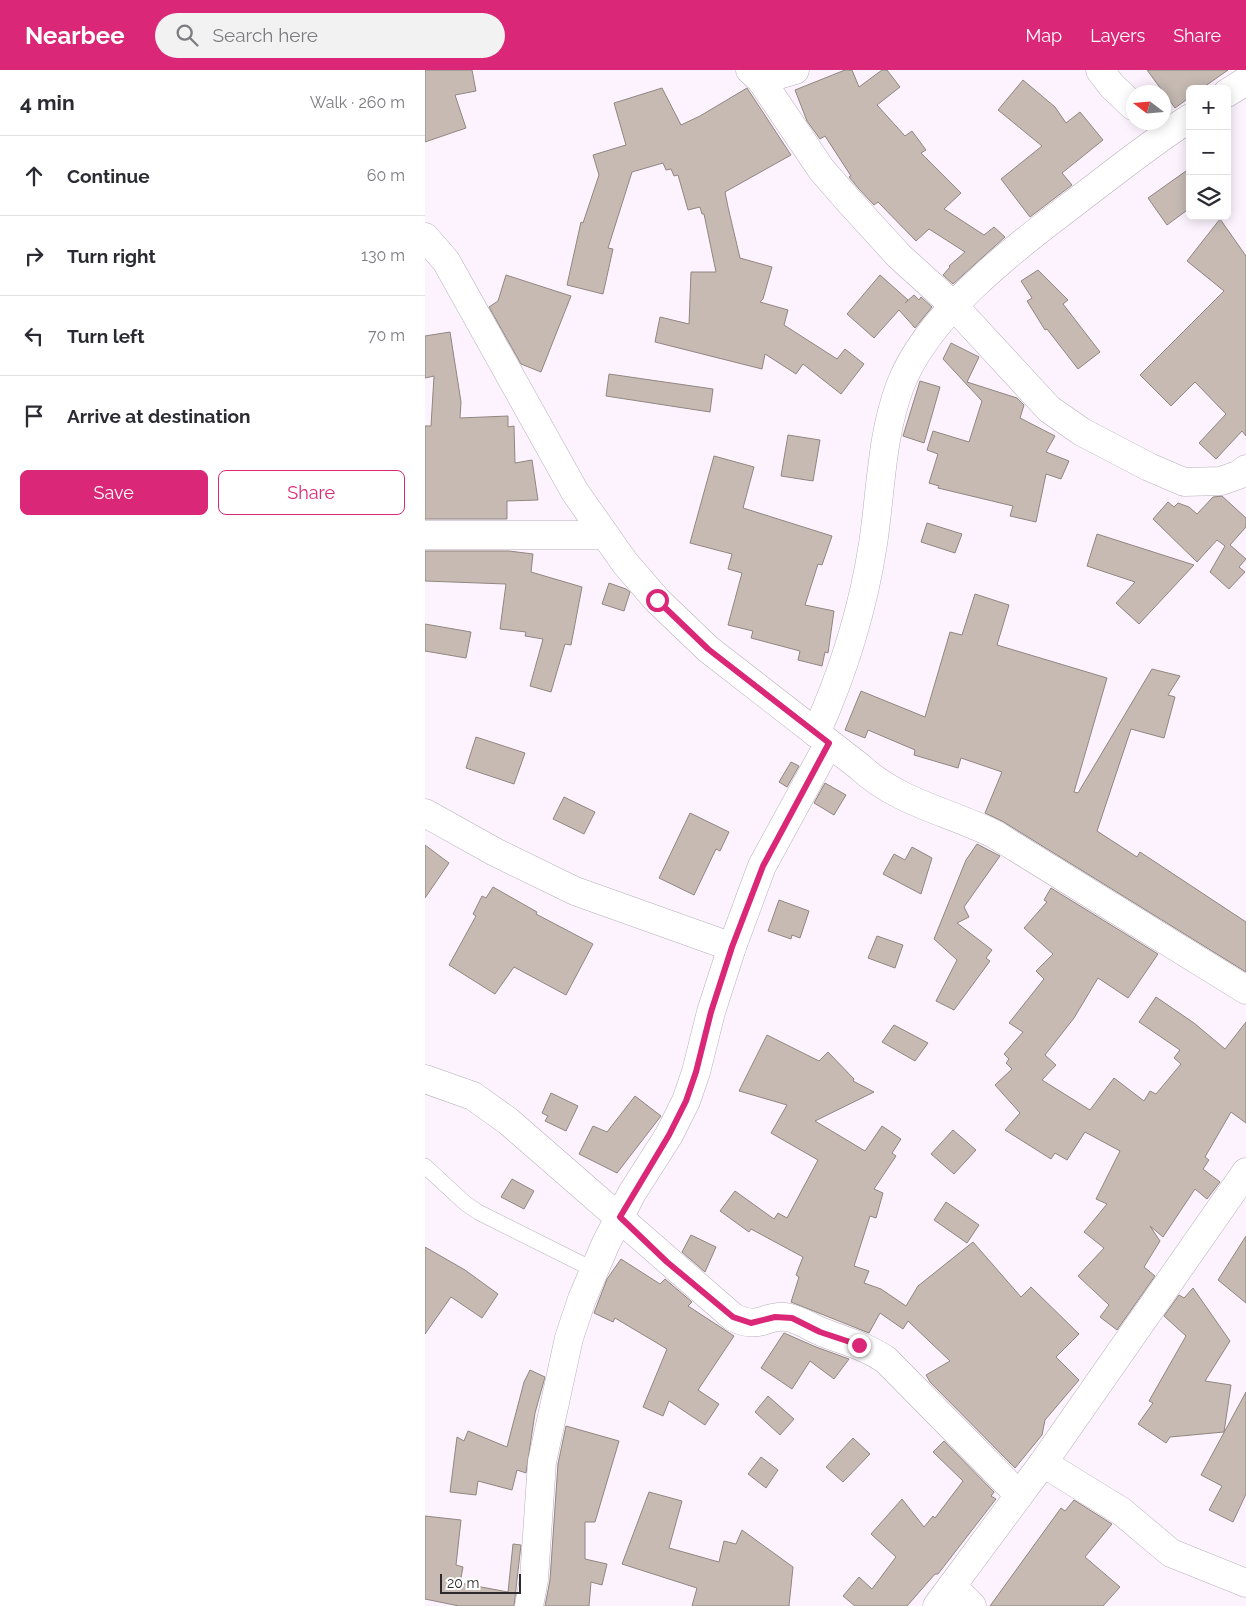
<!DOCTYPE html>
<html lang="en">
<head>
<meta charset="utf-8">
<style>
	:root { --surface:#fff; --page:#f2f2f3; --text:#2b2b33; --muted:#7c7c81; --line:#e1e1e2; --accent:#db2777 }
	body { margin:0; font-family:Raleway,sans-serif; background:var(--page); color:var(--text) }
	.controls { position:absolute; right:15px; top:15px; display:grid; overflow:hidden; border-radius:8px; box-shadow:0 2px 12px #0003 }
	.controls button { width:45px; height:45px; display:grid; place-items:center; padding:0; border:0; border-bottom:1px solid var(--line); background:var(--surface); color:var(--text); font:25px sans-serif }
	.compass { position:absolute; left:701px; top:15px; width:45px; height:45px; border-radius:50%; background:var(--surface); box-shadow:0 2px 12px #0003; rotate:286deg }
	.scale { position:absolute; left:15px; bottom:12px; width:81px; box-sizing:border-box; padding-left:5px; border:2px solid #2d2a2d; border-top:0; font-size:14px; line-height:18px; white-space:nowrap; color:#2d2a2d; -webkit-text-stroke:4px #fff; paint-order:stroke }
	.stop { position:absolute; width:15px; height:15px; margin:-11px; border:4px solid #db2777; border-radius:50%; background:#fff }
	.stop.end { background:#db2777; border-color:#fff; box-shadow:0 1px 5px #0008 }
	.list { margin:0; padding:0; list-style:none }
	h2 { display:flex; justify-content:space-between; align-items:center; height:65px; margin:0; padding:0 20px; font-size:21px }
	h2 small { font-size:16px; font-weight:400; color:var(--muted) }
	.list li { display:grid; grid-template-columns:32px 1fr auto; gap:15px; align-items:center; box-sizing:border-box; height:80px; padding:0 20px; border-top:1px solid var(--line) }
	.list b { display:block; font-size:19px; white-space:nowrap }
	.list em { font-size:16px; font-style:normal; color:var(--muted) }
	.actions { display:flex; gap:10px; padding:15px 20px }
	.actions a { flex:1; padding:11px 0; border:1px solid var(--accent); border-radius:8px; text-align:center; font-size:18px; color:var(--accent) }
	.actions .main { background:var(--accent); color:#fff }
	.icon { flex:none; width:28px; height:28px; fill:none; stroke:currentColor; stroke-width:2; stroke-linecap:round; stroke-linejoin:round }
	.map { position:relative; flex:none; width:821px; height:1536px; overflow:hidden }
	header { display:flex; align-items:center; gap:30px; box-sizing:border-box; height:70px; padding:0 25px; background:var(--accent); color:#fff }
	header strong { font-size:24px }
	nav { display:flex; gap:28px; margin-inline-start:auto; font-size:18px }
	.search { width:350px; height:45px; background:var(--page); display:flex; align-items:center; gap:12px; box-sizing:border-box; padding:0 18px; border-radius:28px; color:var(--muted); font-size:19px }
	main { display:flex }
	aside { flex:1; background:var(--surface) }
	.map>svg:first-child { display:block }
</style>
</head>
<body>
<header>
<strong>Nearbee</strong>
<div class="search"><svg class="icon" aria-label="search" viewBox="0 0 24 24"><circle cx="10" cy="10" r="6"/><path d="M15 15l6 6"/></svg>Search here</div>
<nav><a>Map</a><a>Layers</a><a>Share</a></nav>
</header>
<main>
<aside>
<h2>4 min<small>Walk · 260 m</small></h2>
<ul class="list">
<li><svg class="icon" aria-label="ahead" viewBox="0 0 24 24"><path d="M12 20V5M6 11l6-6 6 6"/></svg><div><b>Continue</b></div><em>60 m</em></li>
<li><svg class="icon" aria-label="right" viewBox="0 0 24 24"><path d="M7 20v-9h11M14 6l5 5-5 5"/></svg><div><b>Turn right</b></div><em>130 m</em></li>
<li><svg class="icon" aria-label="left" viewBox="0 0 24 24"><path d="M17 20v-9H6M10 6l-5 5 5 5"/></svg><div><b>Turn left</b></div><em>70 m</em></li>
<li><svg class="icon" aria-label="arrive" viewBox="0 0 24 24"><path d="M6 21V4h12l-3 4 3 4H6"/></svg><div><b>Arrive at destination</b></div></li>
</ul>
<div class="actions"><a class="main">Save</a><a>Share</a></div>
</aside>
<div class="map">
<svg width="821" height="1536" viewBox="0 0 821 1536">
	<rect width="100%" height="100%" fill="#fcf3fe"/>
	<g fill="#c6bab3" stroke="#928680">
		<path d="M0,0H47L51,21L30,25L41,58L0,72Z"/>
		<path d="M420,0H427L434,17L457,0H462L475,17L452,35L480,66L487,61L501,80L496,83L536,123L519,139L559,165L569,157L580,167L528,214L518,205L525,197L524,196L540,182L504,159L491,171L453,132L449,135L434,119L424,107L426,106L400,66L395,69L382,51L370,20Z"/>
		<path d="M722,0H803L776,19H765V27L750,38Z"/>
		<path d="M598,10L630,37L641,53L655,42L678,70L637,103L647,115L605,147L576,109L617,76L573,40Z"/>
		<path d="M237,18L256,55L275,46L322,18L366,85L300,122L303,137L315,188L347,197L338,229L335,232L363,240L359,255L412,289L420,279L439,294L416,324L378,294L371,304L340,284L337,299L230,272L235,247L264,254L266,202H291L279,144H277L275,137L263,140L253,105L249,106L246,99L241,100L238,93L207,102L183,178L188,179L178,224L142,215L156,152L158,153L174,105L168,85L201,75L189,33Z"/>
		<path d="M761,101L765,106V138L742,155L723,128Z"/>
		<path d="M795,149L821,186V366L817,361L791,389L774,373L801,344L770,312L746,336L715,305L799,221L762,191Z"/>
		<path d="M613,200L643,230L638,234L675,282L653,299L622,259L620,260L602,231L607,228L596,211Z"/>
		<path d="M81,205L146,226L116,302L96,294L64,237L73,231Z"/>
		<path d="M455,205L483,230L480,233L489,225L494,230L496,227L507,237L490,258L474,240L449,268L422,244Z"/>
		<path d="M25,262L36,332L35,348L83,346V357L89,356L90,393L107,390L113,430L82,431V449H0V356H6L9,306L0,308V266Z"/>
		<path d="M526,273L554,287L542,312L592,328L599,335L595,348L630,366L621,382L644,391L636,409L621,404L611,452L585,446L588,436L513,418L514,416L504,413L513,384L502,380L508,361L544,372L557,331L518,289Z"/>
		<path d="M184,304L288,319L285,342L181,326Z"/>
		<path d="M495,311L515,317L499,373L478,366Z"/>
		<path d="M363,365L395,370L388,411L356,406Z"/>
		<path d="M289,386L329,397L318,438L407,466L397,495L393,494L380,535L409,541L403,583L400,582L397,596L373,590L375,581L326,568L328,561L303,555L317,503L303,499L307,484L265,473Z"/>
		<path d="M797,426L821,448V457L805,475L821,489L814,497L820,502L804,519L785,502L800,476L792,470L772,492L728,449L743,432L749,437L753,433L764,437L772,444L788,427Z"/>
		<path d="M502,453L537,464L530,483L496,472Z"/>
		<path d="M672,464L769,495L714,554L691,533L710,512L662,496Z"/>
		<path d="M0,481H84L108,484L106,502L157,517L146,575L140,574L126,622L105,616L118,569L100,566L101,562L75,559L81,514L0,511Z"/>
		<path d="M184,513L201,519L205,522L199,541L177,534Z"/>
		<path d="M550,524L584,535L572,575L682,608L649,722L653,723L727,599L755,606L743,625L750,627L739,668L706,659L672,761L712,787L715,782L821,852V902L577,751L560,743L577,702L536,688L533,698L489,685L490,680L443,660L440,668L420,660L436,621L500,647L525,562L537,565Z"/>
		<path d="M0,554L46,562L41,588L0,581Z"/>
		<path d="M51,667L100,683L89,714L41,698Z"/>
		<path d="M366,692L374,696L362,717L354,712Z"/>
		<path d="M400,713L421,725L409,745L389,733Z"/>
		<path d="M139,727L170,742L159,764L128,749Z"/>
		<path d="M265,743L304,762L295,781L291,779L269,825L234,808Z"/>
		<path d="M552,774L575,786L539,837L544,847L532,853L567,880L561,888L565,891L529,940L511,931L532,890L509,869L541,790Z"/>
		<path d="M0,775L24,793L0,828Z"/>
		<path d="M487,777L507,788L496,824L458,804L469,784L480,790Z"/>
		<path d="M68,817L112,842L111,844L168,874L141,925L89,897L70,924L24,895L51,846L48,844L57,826L61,828Z"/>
		<path d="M626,818L733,884L703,928L673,908L649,948L620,985L631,995L617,1010L665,1040L689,1008L719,1031L725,1021L731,1024L756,994L749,988L755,980L714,952L731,927L769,953L800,979L821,952V1053L806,1042L780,1087L784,1090L778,1099L795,1112L782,1129L770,1119L738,1167L725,1156L735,1171L719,1197L730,1206L692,1260L675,1247L684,1235L653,1206L679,1178L659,1162L682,1134L671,1129L695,1081L660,1062L642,1090L630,1083L626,1089L580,1060L595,1043L570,1015L587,999L581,993L584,989L579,984L598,962L584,953L619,909L611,901L628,884L599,858L622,832L619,830Z"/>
		<path d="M354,830L384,841L375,868L367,865L366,869L343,861Z"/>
		<path d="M452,866L478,875L470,898L443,888Z"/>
		<path d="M469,955L503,973L490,991L457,972Z"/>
		<path d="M342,965L394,991L403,982L429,1009L428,1011L449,1022L390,1051L440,1081L457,1056L476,1069L467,1083L471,1086L449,1119L458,1123L451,1148L445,1146L429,1196L444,1201L439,1213L456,1219L481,1236L493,1216L548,1172L596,1227L606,1217L654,1264L631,1287L654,1310L620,1350L617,1365L590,1398L505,1312L501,1305L525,1291L483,1251L478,1259L455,1243L444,1263L366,1232L374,1207L371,1205L378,1187L326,1159L324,1162L295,1141L310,1121L349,1149L353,1143L362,1148L393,1090L346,1063L362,1035L314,1021Z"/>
		<path d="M126,1023L153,1036L141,1061L120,1051L123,1046L117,1043Z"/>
		<path d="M210,1026L236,1046L192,1103L154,1084L168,1056L182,1062Z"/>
		<path d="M528,1060L551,1080L529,1104L506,1084Z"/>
		<path d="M87,1109L109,1121L99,1139L76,1127Z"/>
		<path d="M521,1132L554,1155L542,1173L509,1150Z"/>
		<path d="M266,1165L291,1177L280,1202L257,1182Z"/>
		<path d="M821,1166V1233L793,1210Z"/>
		<path d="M0,1177L40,1200L73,1224L57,1248L26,1227L0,1264Z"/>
		<path d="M196,1189L235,1214L240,1209L267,1232L263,1236L309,1266L273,1320L294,1334L280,1355L244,1331L238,1346L218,1337L242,1279L190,1248L188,1252L169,1243L182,1209Z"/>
		<path d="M768,1218L805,1271L780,1311L806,1315L799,1362L745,1367L741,1373L713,1354L728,1333L724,1331L761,1266L739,1246L754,1225L759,1228Z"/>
		<path d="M359,1263L391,1277L424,1289L409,1309L385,1291L367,1319L336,1298Z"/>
		<path d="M105,1300L120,1307L110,1343L101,1403L92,1400L87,1420L53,1411L51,1425L25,1422L32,1367L39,1371L43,1361L82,1377L99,1312Z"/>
		<path d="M821,1322V1424L808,1452L784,1440L797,1416L776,1405Z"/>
		<path d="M343,1326L369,1349L355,1365L330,1342Z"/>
		<path d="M141,1356L194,1371L170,1452H160V1489L182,1494L177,1515L166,1512L164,1536H120L125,1510L133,1394Z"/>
		<path d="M428,1368L445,1384L418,1412L401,1397Z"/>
		<path d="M519,1371L569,1422L566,1426L571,1429L513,1504H510L482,1536H430L418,1526L434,1507L447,1519L471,1487L446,1464L477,1429L499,1457L508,1446L510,1448L538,1411L508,1382Z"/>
		<path d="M336,1387L353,1400L341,1418L323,1404Z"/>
		<path d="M224,1422L257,1431L244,1478L294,1492L299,1471L311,1474L317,1460L368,1497L364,1536H267L272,1518L197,1494Z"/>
		<path d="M649,1430L687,1454L660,1487L695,1517L678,1536H565L636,1438L640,1441Z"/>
		<path d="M0,1446L36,1450L31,1495L38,1497L35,1513L83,1522L88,1474L96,1475L89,1536H34L0,1529Z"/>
	</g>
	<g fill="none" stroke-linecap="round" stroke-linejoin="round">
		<g stroke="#b7afb9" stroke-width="16">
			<path id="lane" d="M0,1096L40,1133L53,1142L169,1200"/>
		</g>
		<g stroke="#b7afb9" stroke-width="29">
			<g id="street">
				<path d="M325,0L336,10L396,99L422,129L474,186L528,235L624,339L657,362L724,397L759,412L796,411L813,405L821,399"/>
				<path d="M675,0L687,16L708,36"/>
				<path d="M336,10L370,0"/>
				<path d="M802,23L821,11"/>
				<path d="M0,167L21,191L150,422L200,493L232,530L283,579L435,697C472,732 524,742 569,764L821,920"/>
				<path d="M0,465H179"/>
				<path d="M391,663C418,603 438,539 448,474C456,421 456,367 475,316C504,240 597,173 661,124C695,98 729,71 765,48"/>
				<path d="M0,743L70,782L150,821L307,877"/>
				<path d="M0,1009L48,1026L83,1051L308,1247C335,1261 340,1244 361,1247C374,1249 385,1257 397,1262C419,1271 441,1276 461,1290L594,1425"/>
				<path d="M618,1393L696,1441L746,1483L821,1513"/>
				<path d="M527,1516L547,1536"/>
				<path d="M104,1536L109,1509L117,1392L144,1268L157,1229L181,1173L207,1123L244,1065L261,1031L271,1002L286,942L307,877L337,796L404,673"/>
			</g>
		</g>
		<g stroke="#b7afb9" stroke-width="29">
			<path id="secondary" d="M512,1536L618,1393L821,1102"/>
		</g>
		<use href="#lane" stroke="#fff" stroke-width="15"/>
		<use href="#street" stroke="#fff" stroke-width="28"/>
		<use href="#secondary" stroke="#fff" stroke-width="28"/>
	</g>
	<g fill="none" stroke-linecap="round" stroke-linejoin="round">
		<path stroke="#db2777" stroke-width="6" d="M232,530L283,579L404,673L338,796L307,877L286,942L271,1002L261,1031L244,1065L195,1147L242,1192L308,1247L326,1253L350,1247L367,1248L395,1262L434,1275"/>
	</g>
</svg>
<div class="controls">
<button>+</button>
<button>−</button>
<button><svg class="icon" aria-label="layers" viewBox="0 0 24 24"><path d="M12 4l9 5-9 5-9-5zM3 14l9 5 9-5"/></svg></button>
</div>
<svg class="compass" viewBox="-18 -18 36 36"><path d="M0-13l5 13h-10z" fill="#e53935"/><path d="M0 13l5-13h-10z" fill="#7c7c81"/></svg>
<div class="scale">20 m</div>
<div class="stop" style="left:232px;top:530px"></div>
<div class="stop end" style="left:434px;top:1275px"></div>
</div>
</main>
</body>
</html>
